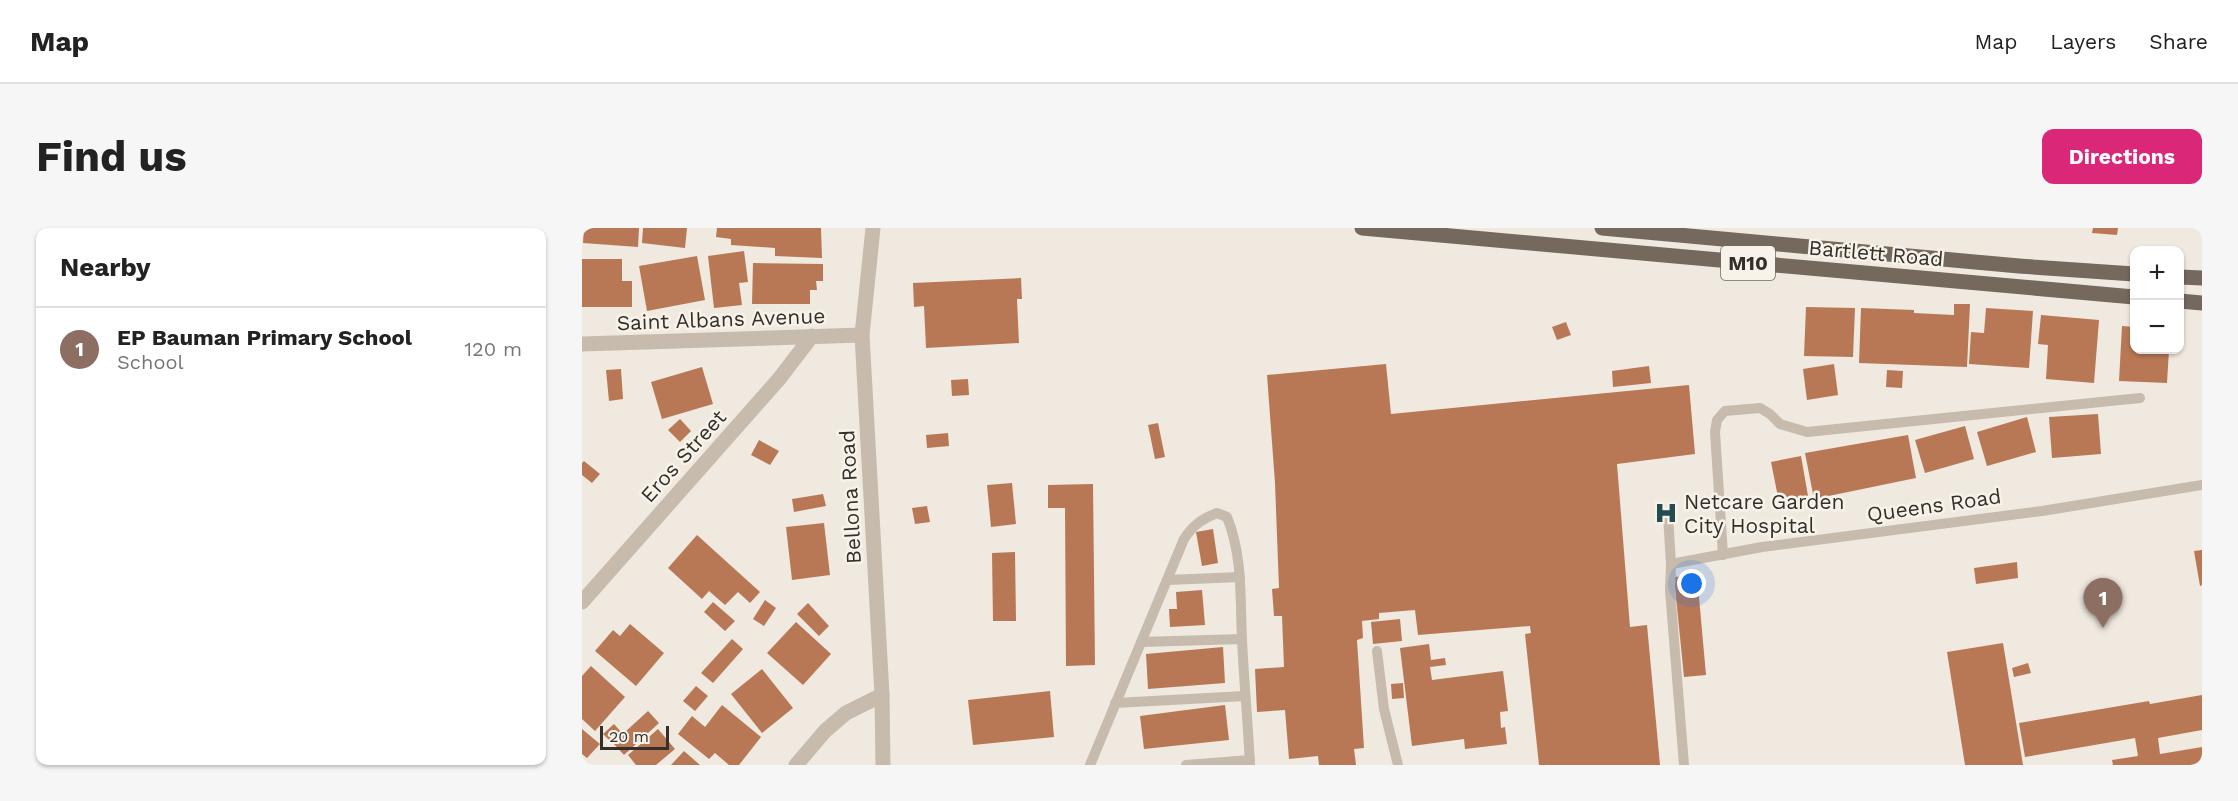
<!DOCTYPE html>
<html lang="en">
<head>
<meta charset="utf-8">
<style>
	:root { --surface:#fff; --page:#f6f6f6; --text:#222; --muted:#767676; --line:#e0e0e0; --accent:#db2777 }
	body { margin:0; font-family:"Work Sans",sans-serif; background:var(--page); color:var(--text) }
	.controls { position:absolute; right:18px; top:18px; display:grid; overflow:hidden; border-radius:12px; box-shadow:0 2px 4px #0004 }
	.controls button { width:54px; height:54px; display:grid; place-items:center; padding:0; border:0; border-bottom:2px solid var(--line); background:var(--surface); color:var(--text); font:30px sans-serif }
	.scale { position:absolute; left:18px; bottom:15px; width:69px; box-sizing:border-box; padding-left:6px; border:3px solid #352f2a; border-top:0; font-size:16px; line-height:21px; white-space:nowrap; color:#352f2a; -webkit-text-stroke:4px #f8f3ea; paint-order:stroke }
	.you { position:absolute; left:1110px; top:356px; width:21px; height:21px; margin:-15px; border:4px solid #fff; border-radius:50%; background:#1a73e8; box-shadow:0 0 0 9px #1a73e833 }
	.badge { display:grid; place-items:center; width:39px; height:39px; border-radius:50%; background:var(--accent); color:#fff; font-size:20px; font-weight:700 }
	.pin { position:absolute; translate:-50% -50px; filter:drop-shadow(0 2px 3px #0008) }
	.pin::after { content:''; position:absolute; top:32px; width:21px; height:18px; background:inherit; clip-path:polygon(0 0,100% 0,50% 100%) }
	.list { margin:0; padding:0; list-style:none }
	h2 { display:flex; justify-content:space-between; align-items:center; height:78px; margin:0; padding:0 24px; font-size:26px }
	h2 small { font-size:20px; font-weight:400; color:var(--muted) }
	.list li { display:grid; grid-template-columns:39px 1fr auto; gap:18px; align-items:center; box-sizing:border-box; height:84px; padding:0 24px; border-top:2px solid var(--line) }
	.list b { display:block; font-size:22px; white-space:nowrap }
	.list p { margin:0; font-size:20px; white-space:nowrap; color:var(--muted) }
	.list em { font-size:20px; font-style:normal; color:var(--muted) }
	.map { position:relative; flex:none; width:1620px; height:537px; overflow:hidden; border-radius:12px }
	header { display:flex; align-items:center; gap:36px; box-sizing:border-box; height:84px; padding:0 30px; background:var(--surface); border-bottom:2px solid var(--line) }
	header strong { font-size:28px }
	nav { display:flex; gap:33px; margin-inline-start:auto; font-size:21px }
	.intro { display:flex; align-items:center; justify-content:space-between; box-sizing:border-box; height:144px; padding:0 36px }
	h1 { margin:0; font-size:42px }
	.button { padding:15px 27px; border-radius:12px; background:var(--accent); color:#fff; font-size:21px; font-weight:700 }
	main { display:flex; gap:36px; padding:0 36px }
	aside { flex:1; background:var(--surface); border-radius:12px; box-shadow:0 2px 4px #0004 }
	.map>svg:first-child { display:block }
</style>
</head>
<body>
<header>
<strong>Map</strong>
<nav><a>Map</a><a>Layers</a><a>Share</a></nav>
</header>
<div class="intro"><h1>Find us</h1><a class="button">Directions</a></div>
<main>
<aside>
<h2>Nearby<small></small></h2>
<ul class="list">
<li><span class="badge" style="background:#8d6e63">1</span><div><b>EP Bauman Primary School</b><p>School</p></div><em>120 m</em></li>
</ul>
</aside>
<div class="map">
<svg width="1620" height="537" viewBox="0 0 1620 537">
	<rect width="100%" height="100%" fill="#f0e9df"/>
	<g fill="#b87855">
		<path d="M2,0H57L56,19L1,15Z"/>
		<path d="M61,0H105L103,20L60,15Z"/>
		<path d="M135,0H239L240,30L193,28V20L149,17V11L134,9Z"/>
		<path d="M1511,0H1536L1535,7L1510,5Z"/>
		<path d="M162,23L166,54L157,55L160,77L132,80L126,28Z"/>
		<path d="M115,28L123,72L65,83L57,38Z"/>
		<path d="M0,31H40V53H50V79H0Z"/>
		<path d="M171,35L241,36V53H234L235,62H228V76H170Z"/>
		<path d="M439,50L440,71H435L437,115L344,120L342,78L332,79L331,55Z"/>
		<path d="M1372,76H1388L1385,139L1277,135L1279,80L1332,82V85L1372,87Z"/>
		<path d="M1224,79L1273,80L1271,129L1222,128Z"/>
		<path d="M1404,80L1451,83L1447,140L1387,136L1389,104L1402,105Z"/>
		<path d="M1459,87L1517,92L1512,155L1464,151L1466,117L1456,116Z"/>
		<path d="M984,94L989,107L975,112L970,99Z"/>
		<path d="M1540,98L1552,99V122H1587L1585,155L1537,153Z"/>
		<path d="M804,136L809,186L1107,157L1113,226L1035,236L1048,399L1065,397L1078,537H957L943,406L949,405L948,398L836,407L833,382L797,385V391L780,393L781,410L775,412L782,520L772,521L774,537H737L736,528L707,531L703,482L675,484L673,441L702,439L700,388H692L690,361L697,360L693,255L685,147Z"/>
		<path d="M1252,136L1256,167L1225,172L1221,141Z"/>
		<path d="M1067,138L1069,155L1031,159L1030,143Z"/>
		<path d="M120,139L131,176L80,191L69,154Z"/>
		<path d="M39,141L41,171L27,173L24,142Z"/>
		<path d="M1305,142L1321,143L1320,160L1304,159Z"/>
		<path d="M386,151L387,167L370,168L369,152Z"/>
		<path d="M1516,186L1519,226L1470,230L1467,189Z"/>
		<path d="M1445,189L1454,224L1405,238L1395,204Z"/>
		<path d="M98,191L109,203L98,214L86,202Z"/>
		<path d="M576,195L583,229L573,231L566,197Z"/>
		<path d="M1383,198L1392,231L1343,245L1333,212Z"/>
		<path d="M366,205L367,218L345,220L344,207Z"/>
		<path d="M1326,207L1334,250L1232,271L1223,225Z"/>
		<path d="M177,212L197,223L188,237L169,227Z"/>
		<path d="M1219,228L1226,268L1197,274L1189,234Z"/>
		<path d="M2,233L18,246L10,255L0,247V235Z"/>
		<path d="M430,255L434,296L409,299L405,257Z"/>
		<path d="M511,256L513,437L484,438L483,280H466V257Z"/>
		<path d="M241,266L244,278L212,284L210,271Z"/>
		<path d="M345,278L348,294L333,296L330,280Z"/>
		<path d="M242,295L248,347L210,352L204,299Z"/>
		<path d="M631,301L636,335L620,338L614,304Z"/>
		<path d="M115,307L178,364L168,375L156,364L143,377L127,363L120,371L86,340Z"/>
		<path d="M1620,322V357L1618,358L1612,323Z"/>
		<path d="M433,324L434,393H411L410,325Z"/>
		<path d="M1435,334L1436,350L1394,356L1392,340Z"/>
		<path d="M1115,347L1124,447L1102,449L1092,349Z"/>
		<path d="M620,362L623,397L588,399L587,381H595L594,364Z"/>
		<path d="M183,372L194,380L182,398L171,391Z"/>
		<path d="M131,374L153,393L143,403L122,384Z"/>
		<path d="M226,375L247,398L237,408L215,386Z"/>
		<path d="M818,391L820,413L791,416L789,394Z"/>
		<path d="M214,394L249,426L221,457L185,425Z"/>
		<path d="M48,396L82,425L54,458L13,423L31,402L38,408Z"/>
		<path d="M150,411L161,421L131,455L119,445Z"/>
		<path d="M1421,415L1441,537H1383L1365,424Z"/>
		<path d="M847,416L849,432L863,430L864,437L848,439L850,452L921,443L926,483L918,484L919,500L923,499L925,516L883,521L882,511L830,518L818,420Z"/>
		<path d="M641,419L643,455L566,461L564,426Z"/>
		<path d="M1446,435L1449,445L1432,449L1430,440Z"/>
		<path d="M9,438L43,469L13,503L0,491V448Z"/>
		<path d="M180,441L211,480L180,505L149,466Z"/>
		<path d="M821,455L822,470L810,471L809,456Z"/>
		<path d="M114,458L126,468L113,483L101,473Z"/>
		<path d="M468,463L472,509L391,517L386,472Z"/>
		<path d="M1620,467V502L1576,510L1578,526L1620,519V537H1531L1530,532L1556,528L1553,510L1443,529L1437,495L1567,473L1568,476Z"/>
		<path d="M140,477L179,509L157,537H147L133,525L127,531L96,506L110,488L123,499Z"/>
		<path d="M643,477L647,512L562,521L558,488Z"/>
		<path d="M66,483L77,495L42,527L31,515Z"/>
		<path d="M32,496L40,505L29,514L21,506Z"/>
		<path d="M0,501L18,516L5,530L0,526Z"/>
		<path d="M76,501L93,521L74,537H54L46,527Z"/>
		<path d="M102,523L118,537H89Z"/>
	</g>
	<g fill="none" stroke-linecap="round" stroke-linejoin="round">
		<g stroke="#c6bbac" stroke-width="10">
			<path d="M1086,287L1089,336L1088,362L1102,537"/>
			<path d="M1141,327L1133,204L1135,192L1143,183L1178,180L1188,186L1198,196L1225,204L1558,170"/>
			<path d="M1089,336L1180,319L1460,283L1620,257"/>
			<path d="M585,352L658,349"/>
			<path d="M559,414L660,411"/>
			<path d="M795,423L802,481L816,537"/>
			<path d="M533,475L663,468"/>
			<path d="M508,537L602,311C611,297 620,291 635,285L645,289C661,328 658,371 660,412C662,454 666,495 668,537"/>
			<path d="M604,537L668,532"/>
		</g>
		<g stroke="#c6bbac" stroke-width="15">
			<path d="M291,0L280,107L300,467L301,537"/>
			<path d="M0,116L280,107"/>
			<path d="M0,374L197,151L230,108"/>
			<path d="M214,537L243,503L264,485L300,467"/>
		</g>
		<g stroke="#75685d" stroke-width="15">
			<path d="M780,0L1552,69"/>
			<path d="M1020,0L1437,38L1552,46"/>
			<path d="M1598,49L1620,50"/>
			<path d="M1598,73L1620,75"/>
		</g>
	</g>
	<defs>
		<g id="hospital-bare" transform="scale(1.8)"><path d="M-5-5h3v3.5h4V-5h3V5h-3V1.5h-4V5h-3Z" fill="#244a52" stroke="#f8f3ea" stroke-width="2.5" paint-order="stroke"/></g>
	</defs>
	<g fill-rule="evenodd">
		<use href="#hospital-bare" x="1084" y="285"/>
	</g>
	<g text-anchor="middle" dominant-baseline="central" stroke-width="5" stroke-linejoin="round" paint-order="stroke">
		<rect fill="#f8f3ea" stroke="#706a64" stroke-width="1.5" x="1139" y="18" width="54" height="34" rx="4.5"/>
		<g font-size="20" font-weight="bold" fill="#352f2a">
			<text x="1166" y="35">M10</text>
		</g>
		<g font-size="21" fill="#352f2a" stroke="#f8f3ea">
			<text transform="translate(1294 25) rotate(5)">Bartlett Road</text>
			<text transform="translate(139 91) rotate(-2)">Saint Albans Avenue</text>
			<text transform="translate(101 228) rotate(-48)">Eros Street</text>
			<text transform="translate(268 269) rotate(-93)">Bellona Road</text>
			<text transform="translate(1352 277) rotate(-8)">Queens Road</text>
		</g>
		<g font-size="21" fill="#352f2a" stroke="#f8f3ea" text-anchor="start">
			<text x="1102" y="273">Netcare Garden<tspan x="1102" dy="24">City Hospital</tspan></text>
		</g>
	</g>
</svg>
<div class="controls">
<button>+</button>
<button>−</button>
</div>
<div class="scale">20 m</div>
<div class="you"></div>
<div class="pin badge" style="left:1521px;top:400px;background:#8d6e63">1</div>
</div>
</main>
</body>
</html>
